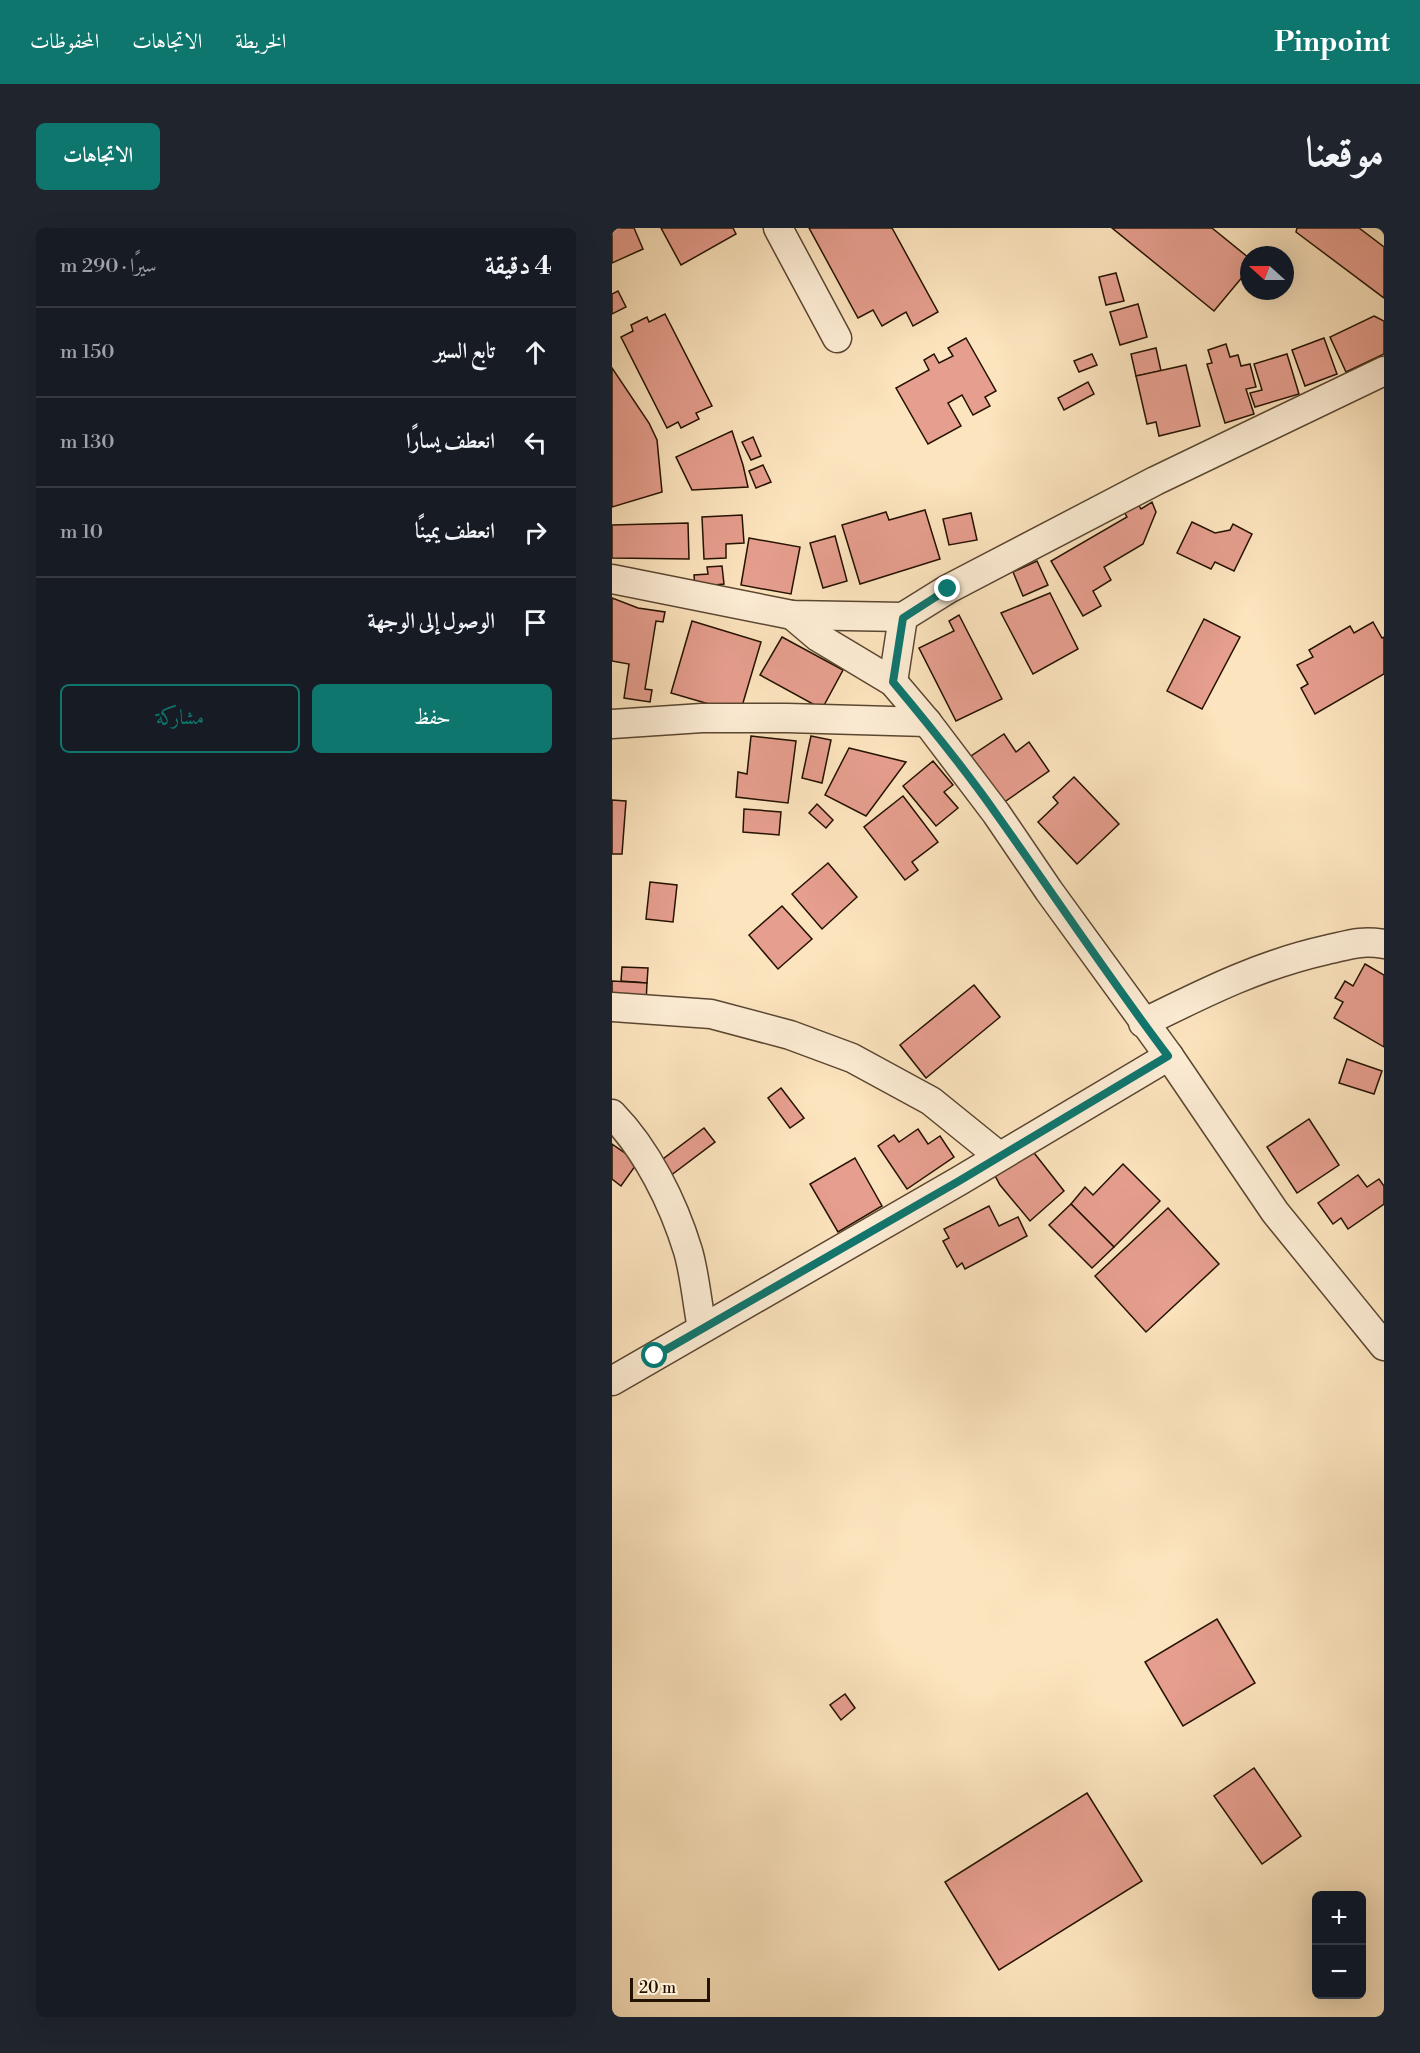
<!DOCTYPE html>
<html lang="ar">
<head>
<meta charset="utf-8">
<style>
	:root { --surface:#171b24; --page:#20242c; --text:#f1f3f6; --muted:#9ea1a6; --line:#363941; --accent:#0f766e }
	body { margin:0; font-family:"Libre Bodoni",Amiri,serif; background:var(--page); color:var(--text); direction:rtl }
	.controls { position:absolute; right:18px; bottom:18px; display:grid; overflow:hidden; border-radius:9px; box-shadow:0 6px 24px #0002 }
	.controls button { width:54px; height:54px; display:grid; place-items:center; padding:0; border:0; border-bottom:2px solid var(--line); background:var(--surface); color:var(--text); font:30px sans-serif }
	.compass { position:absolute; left:628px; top:18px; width:54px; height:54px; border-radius:50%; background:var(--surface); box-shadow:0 6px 24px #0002; rotate:291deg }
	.scale { position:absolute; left:18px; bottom:15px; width:80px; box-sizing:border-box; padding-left:6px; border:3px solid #241200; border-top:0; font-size:16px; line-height:21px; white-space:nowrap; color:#241200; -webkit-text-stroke:4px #fdedd5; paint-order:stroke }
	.stop { position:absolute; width:18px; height:18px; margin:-14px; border:4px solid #0f766e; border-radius:50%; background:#fff }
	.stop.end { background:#0f766e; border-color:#fff; box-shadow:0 2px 6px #0008 }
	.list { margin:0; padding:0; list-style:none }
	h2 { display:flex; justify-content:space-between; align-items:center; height:78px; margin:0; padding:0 24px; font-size:26px }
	h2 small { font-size:20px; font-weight:400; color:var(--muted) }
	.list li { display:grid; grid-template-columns:39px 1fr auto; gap:18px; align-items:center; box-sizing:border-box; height:90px; padding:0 24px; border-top:2px solid var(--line) }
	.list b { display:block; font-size:22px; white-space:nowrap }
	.list em { font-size:20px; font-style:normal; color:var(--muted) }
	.actions { display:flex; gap:12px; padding:18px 24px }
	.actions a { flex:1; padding:14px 0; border:2px solid var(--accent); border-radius:9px; text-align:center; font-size:21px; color:var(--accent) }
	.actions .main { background:var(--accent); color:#fff }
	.icon { flex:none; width:33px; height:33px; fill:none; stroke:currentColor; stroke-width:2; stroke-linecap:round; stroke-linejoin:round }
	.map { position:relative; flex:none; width:772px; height:1789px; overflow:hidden; direction:ltr; border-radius:9px }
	header { display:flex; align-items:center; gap:36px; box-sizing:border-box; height:84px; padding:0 30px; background:var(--accent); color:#fff }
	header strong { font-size:28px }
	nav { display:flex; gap:33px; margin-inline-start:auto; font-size:21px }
	.intro { display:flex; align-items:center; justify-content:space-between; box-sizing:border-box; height:144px; padding:0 36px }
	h1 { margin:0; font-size:42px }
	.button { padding:15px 27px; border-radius:9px; background:var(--accent); color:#fff; font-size:21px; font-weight:700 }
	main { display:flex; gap:36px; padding:0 36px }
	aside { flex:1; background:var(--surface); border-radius:9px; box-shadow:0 6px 24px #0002 }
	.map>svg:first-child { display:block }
</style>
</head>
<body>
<header>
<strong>Pinpoint</strong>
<nav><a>الخريطة</a><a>الاتجاهات</a><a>المحفوظات</a></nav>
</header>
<div class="intro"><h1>موقعنا</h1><a class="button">الاتجاهات</a></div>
<main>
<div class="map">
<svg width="772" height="1789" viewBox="0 0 772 1789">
	<rect width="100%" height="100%" fill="#fce4be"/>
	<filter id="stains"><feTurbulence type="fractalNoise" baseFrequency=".00333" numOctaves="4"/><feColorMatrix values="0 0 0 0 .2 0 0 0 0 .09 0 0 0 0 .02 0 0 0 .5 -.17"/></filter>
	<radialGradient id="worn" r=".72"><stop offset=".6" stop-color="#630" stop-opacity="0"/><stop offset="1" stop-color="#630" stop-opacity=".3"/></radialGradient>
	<g fill="#e69e8e" stroke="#241200" stroke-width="1.5">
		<path d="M0,0H22L31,21L0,35Z"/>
		<path d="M49,0H121L124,6L69,37Z"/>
		<path d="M197,0H280L326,84L301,98L294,84L270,98L261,82L246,90Z"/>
		<path d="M500,0H600L637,30V41L602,83Z"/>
		<path d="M685,0H747L772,19V70L684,4Z"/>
		<path d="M504,45L512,73L494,77L487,49Z"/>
		<path d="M6,63L14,79L0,86V66Z"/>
		<path d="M526,76L535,109L508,117L498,84Z"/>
		<path d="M53,86L100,178L84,185L87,191L69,200L66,194L55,200L9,109L21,103L19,97L35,89L37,94Z"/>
		<path d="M762,88L772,93V126L734,144L718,109Z"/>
		<path d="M354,110L384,163L373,169L378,178L361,187L350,167L336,175L349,198L316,216L284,160L317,142L312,132L322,126L327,135L341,128L336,120Z"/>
		<path d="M712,110L725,146L693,158L680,122Z"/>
		<path d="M614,116L618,129L626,127L629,138L638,136L644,159L634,161L642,186L613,195L595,136L600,135L596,122Z"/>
		<path d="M544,120L549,143L524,148L519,126Z"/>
		<path d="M480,126L485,137L467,144L462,133Z"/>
		<path d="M675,126L687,166L643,179L638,165L650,162L642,136Z"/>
		<path d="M574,137L588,198L547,208L544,194L535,196L524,148Z"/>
		<path d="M0,140L37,195L45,212L50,264L0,279Z"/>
		<path d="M476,154L482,166L452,182L446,170Z"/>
		<path d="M120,203L131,237L136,259L80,262L64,229Z"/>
		<path d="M141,209L149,228L139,232L130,214Z"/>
		<path d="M151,237L159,254L144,260L137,243Z"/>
		<path d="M525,274L529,281L540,274L544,284L531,316L492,339L499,352L481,363L489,378L471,388L439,333L515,289L511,282Z"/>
		<path d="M313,282L328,331L248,356L230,297L274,284L277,292Z"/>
		<path d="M359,285L365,312L337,317L331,291Z"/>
		<path d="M130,287L132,315L114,316V330L92,331L90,289Z"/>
		<path d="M580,294L603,305L618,302L621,296L640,306L622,343L603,334L599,341L565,325Z"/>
		<path d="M76,295L77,331L0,330V297Z"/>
		<path d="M223,308L235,353L211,360L198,315Z"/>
		<path d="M137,310L188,319L179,366L129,357Z"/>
		<path d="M425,333L436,357L411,368L401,344Z"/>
		<path d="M110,338L112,356L83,359L82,347L96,346L95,339Z"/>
		<path d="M438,365L466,421L421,446L389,385Z"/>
		<path d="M0,370L26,380L53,384L51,394L44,393L33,461L40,462L38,474L12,470L17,436L0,433Z"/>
		<path d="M347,387L390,471L344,493L307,420L342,403L337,393Z"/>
		<path d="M592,391L628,409L590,481L555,463Z"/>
		<path d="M80,393L149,414L128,485L59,465Z"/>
		<path d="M761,394L770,410L772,409V446L703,486L689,460L696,456L685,437L701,429L697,422L738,398L742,405Z"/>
		<path d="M170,409L231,442L210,481L148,447Z"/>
		<path d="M392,506L404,524L417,514L437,543L391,575L359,528Z"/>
		<path d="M139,508L184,513L176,575L124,569L126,544L135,546Z"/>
		<path d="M199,508L219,512L210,555L190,550Z"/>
		<path d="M237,520L294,534L254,588L213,567Z"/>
		<path d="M321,533L341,557L332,564L346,580L324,598L291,558Z"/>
		<path d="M462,549L507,596L465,636L426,594L446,575L441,569Z"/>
		<path d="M291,568L326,614L300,634L306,642L293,652L252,599Z"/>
		<path d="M0,572L14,573L10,626H0Z"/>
		<path d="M205,576L221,592L214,600L197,585Z"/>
		<path d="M132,581L169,584L167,607L131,604Z"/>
		<path d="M216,635L245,669L210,701L180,666Z"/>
		<path d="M38,654L65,657L61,694L34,691Z"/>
		<path d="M170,678L200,711L166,741L137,707Z"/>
		<path d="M753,736L772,747V819L722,790L731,774L723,770L733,753L741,758Z"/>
		<path d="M10,739L36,740L35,755L9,753Z"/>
		<path d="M0,753L35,755L34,776L0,775Z"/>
		<path d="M362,757L388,789L314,850L288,817Z"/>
		<path d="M735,831L770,843L762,866L727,855Z"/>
		<path d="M169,860L192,890L178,900L156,870Z"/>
		<path d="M697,891L727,937L685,965L655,919Z"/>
		<path d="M92,900L103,914L58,948L47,934Z"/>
		<path d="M306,901L316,916L328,908L342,929L295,961L266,918L282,907L287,914Z"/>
		<path d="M0,916L26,934L9,958L0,951Z"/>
		<path d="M419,921L452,963L418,993L388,957L380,942Z"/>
		<path d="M243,930L270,978L226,1004L198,956Z"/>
		<path d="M511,936L548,973L502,1019L459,976L473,959L481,967Z"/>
		<path d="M746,947L755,959L767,951L772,958V976L736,1001L729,990L721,996L706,975Z"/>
		<path d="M459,976L502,1019L480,1040L437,997Z"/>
		<path d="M377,978L387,998L406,989L415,1008L353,1041L350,1035L345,1039L331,1013L337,1010L332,1001Z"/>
		<path d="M556,980L607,1036L534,1104L483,1048Z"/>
		<path d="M605,1391L643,1455L571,1498L533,1434Z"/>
		<path d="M233,1466L243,1480L229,1492L218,1477Z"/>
		<path d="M642,1540L689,1608L650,1636L602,1568Z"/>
		<path d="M475,1565L530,1653L387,1742L333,1654Z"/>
	</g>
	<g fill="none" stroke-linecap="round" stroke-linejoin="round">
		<g stroke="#5a4630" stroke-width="31">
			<g id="street">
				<path d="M166,0L225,110"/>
				<path d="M0,351L180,387L291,389L336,361L543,253L772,143"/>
				<path d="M180,387L206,409L281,454L315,494L384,585L437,663L557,828L663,984L772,1118"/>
				<path d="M281,454L291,389"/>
				<path d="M0,496L90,490H175L315,494"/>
				<path d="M0,779L99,786L178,807L240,830L319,873L387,928"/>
				<path d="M531,795C592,765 647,737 714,722C737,717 748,712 772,716"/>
				<path d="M0,886C35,922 61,974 76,1023C83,1047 85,1075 90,1100"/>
				<path d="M0,1153L347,953L557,828"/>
			</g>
		</g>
		<use href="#street" stroke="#fdedd5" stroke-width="28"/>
	</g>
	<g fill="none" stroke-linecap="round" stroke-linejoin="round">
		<path stroke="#0f766e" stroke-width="8" d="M43,1128L347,953L556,828C497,750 442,667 385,587C353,541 317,497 281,454L291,390L336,361"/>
	</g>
	<rect width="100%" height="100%" filter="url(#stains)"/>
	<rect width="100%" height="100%" fill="url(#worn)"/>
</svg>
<div class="controls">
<button>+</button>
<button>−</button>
</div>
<svg class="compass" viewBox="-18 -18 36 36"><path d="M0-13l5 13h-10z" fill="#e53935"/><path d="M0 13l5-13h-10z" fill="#9ea1a6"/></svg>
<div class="scale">20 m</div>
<div class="stop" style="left:43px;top:1128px"></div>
<div class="stop end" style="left:336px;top:361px"></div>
</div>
<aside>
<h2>4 دقيقة<small>سيرًا · 290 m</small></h2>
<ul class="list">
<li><svg class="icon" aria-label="ahead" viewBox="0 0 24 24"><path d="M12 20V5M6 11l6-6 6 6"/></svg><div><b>تابع السير</b></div><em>150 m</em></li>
<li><svg class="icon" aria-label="left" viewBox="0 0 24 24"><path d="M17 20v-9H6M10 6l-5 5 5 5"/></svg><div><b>انعطف يسارًا</b></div><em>130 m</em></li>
<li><svg class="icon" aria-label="right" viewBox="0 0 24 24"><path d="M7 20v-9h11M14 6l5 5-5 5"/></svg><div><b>انعطف يمينًا</b></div><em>10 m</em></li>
<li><svg class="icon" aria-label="arrive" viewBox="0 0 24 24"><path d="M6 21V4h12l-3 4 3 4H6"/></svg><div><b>الوصول إلى الوجهة</b></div></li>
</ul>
<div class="actions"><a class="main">حفظ</a><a>مشاركة</a></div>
</aside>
</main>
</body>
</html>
